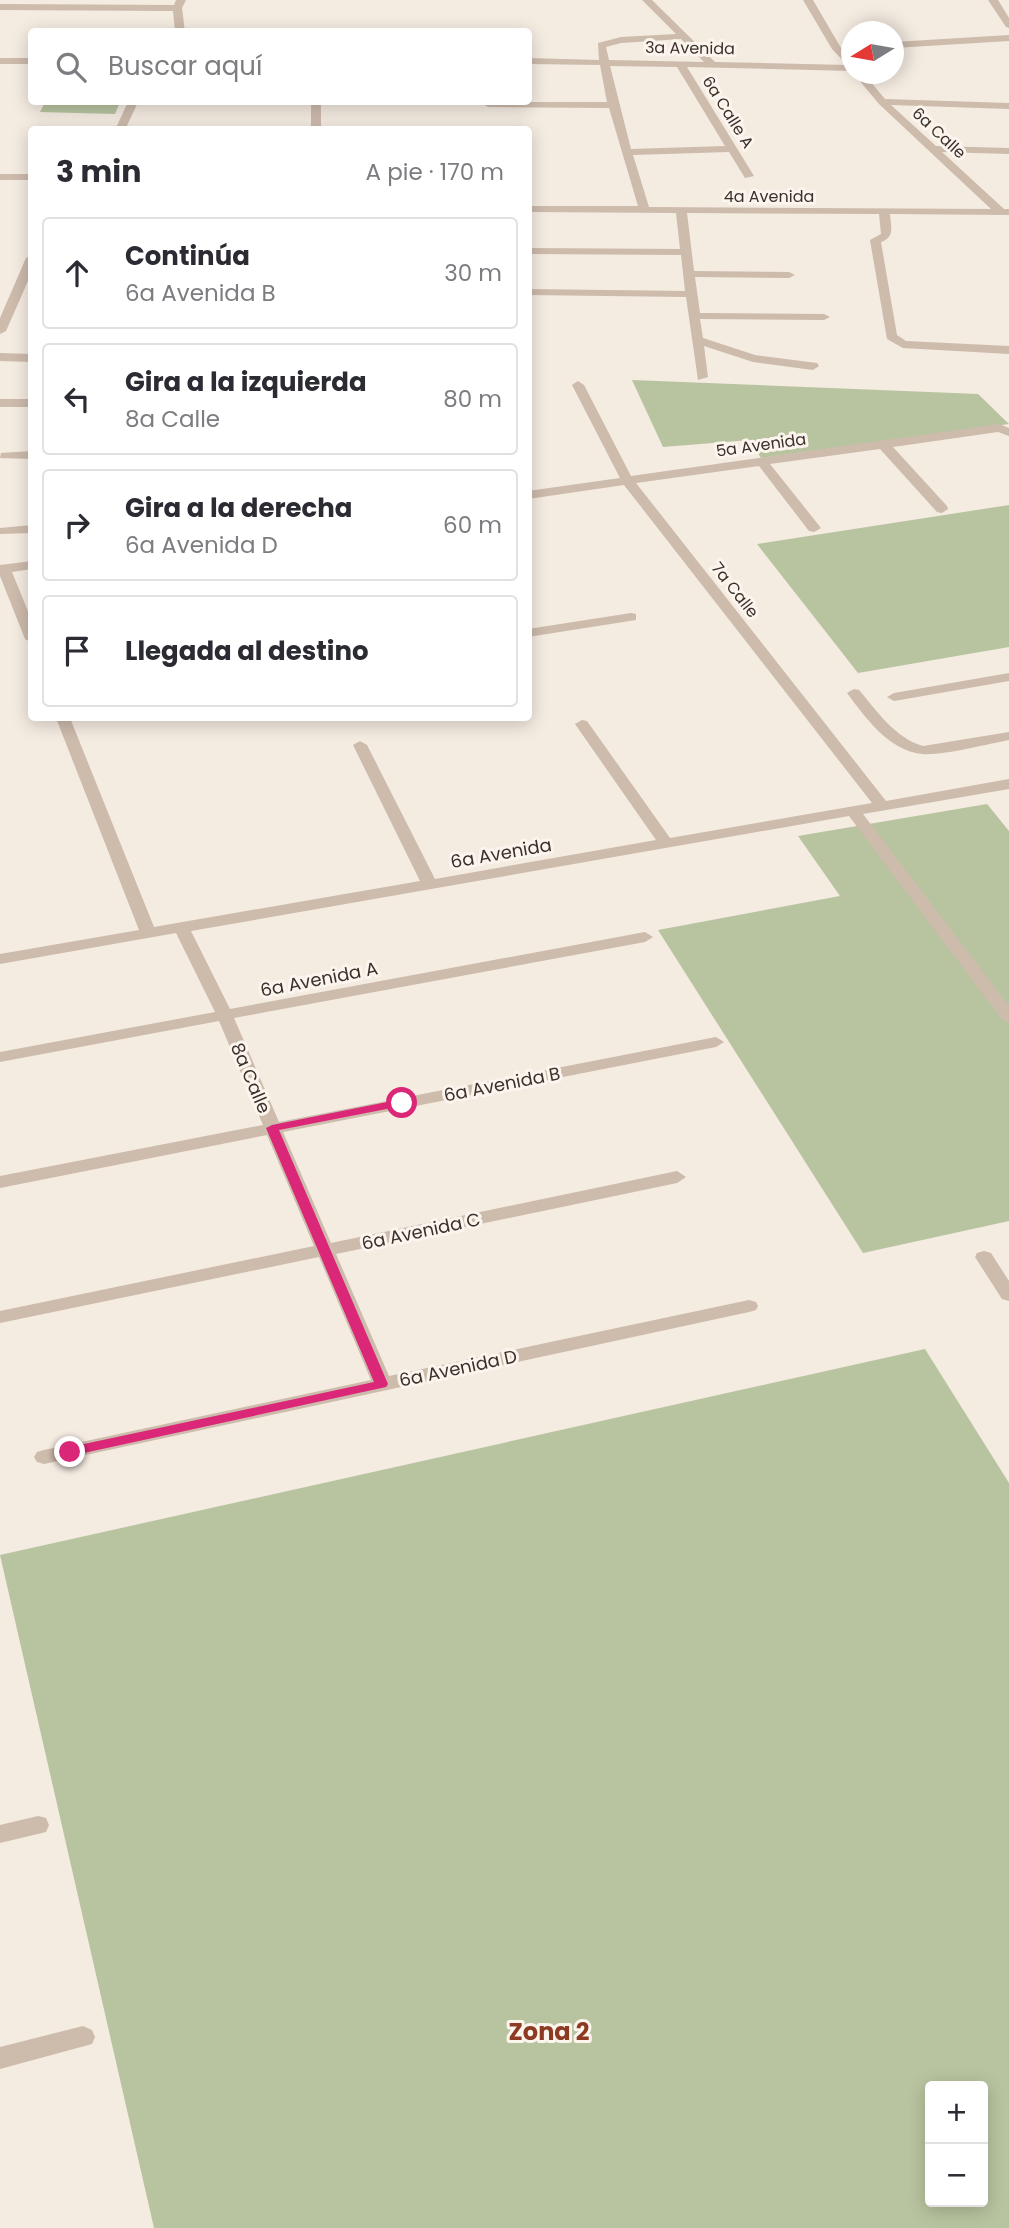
<!DOCTYPE html>
<html lang="es">
<head>
<meta charset="utf-8">
<style>
	:root { --surface:#fff; --page:#f2f2f3; --text:#2b2b33; --muted:#7c7c81; --line:#e1e1e2 }
	body { margin:0; font-family:Poppins,sans-serif; background:var(--page); color:var(--text) }
	.controls { position:absolute; right:21px; bottom:21px; display:grid; overflow:hidden; border-radius:7px; box-shadow:0 4px 18px #0003 }
	.controls button { width:63px; height:63px; display:grid; place-items:center; padding:0; border:0; border-bottom:2px solid var(--line); background:var(--surface); color:var(--text); font:35px sans-serif }
	.compass { position:absolute; left:841px; top:21px; width:63px; height:63px; border-radius:50%; background:var(--surface); box-shadow:0 4px 18px #0003; rotate:259deg }
	.stop { position:absolute; width:21px; height:21px; margin:-16px; border:5px solid #db2777; border-radius:50%; background:#fff }
	.stop.end { background:#db2777; border-color:#fff; box-shadow:0 2px 7px #0008 }
	.list { margin:0; padding:0; list-style:none }
	h2 { display:flex; justify-content:space-between; align-items:center; height:91px; margin:0; padding:0 28px; font-size:30px }
	h2 small { font-size:23px; font-weight:400; color:var(--muted) }
	.list li { display:grid; grid-template-columns:46px 1fr auto; gap:21px; align-items:center; box-sizing:border-box; height:112px; margin:0 14px 14px; padding:0 14px; border:2px solid var(--line); border-radius:7px }
	.list b { display:block; font-size:26px; white-space:nowrap }
	.list p { margin:0; font-size:23px; white-space:nowrap; color:var(--muted) }
	.list em { font-size:23px; font-style:normal; color:var(--muted) }
	.icon { flex:none; width:38px; height:38px; fill:none; stroke:currentColor; stroke-width:2; stroke-linecap:round; stroke-linejoin:round }
	.map { position:relative; flex:none; width:1009px; height:2228px; overflow:hidden }
	.search { position:absolute; background:var(--surface); box-shadow:0 4px 18px #0003; left:28px; top:28px; width:504px; height:77px; display:flex; align-items:center; gap:18px; box-sizing:border-box; padding:0 24px; border-radius:7px; color:var(--muted); font-size:26px }
	.panel { position:absolute; background:var(--surface); box-shadow:0 4px 18px #0003; left:28px; top:126px; width:504px; height:595px; border-radius:7px }
	.map>svg:first-child { display:block }
</style>
</head>
<body>
<div class="map">
<svg width="1009" height="2228" viewBox="0 0 1009 2228">
	<rect width="100%" height="100%" fill="#f4ebe1"/>
	<g fill="#b8c4a0" fill-rule="evenodd">
		<path d="M45,102H120L115,114L40,112Z"/>
		<path d="M632,380L978,394L1009,424L761,458L750,440L663,447Z"/>
		<path d="M1009,505V647L858,673L757,544Z"/>
		<path d="M987,804L1009,831V1221L863,1253L658,930L840,896L798,836Z"/>
		<path d="M925,1349L1009,1483V2228H154L0,1555ZM983,2086V2202H930V2086Z"/>
	</g>
	<g fill="none" stroke-linecap="round" stroke-linejoin="round">
		<g fill="#cdbbac" fill-rule="evenodd">
			<path d="M176,0H186L182,8L185,32H175L173,11L0,10V4L174,5Z"/>
			<path d="M642,0H652L715,62L847,65L832,49L803,0H813L841,48L852,59V71L687,67L754,176L745,178L729,152L633,155L649,207L991,209L879,104L854,74H864L885,99L1009,103V109L891,105L936,146L1009,148V154L942,152L1004,209H1009V215L890,214C891,227 895,237 881,242L897,335L906,341L1009,346V354L903,348L887,339L870,240L881,234L879,214L687,213L694,271L789,272L795,275L789,278L695,277L700,313L824,314L830,317L824,320L700,319L703,338L755,355L817,363L819,366L813,370L753,362L704,346L708,377L698,380L686,297L528,295V289L685,291L681,255L528,254V248L680,249L676,213L528,212V206H638L609,108L488,107L483,104L486,102H607L600,65L528,64V58L599,60L598,43L621,37L676,34ZM681,39L704,62L609,60L606,47L621,43ZM610,66L677,67L725,146L631,149Z"/>
			<path d="M988,0H998L1009,18V28L1006,27Z"/>
			<path d="M1009,35V41L894,48V42Z"/>
			<rect x="0" y="58" width="32" height="6"/>
			<path d="M128,102H138L125,130H115Z"/>
			<rect x="311" y="102" width="10" height="28"/>
			<rect x="0" y="174" width="32" height="6"/>
			<path d="M32,255V272L6,331L0,334V318L26,258Z"/>
			<path d="M0,353L32,354V362L0,361Z"/>
			<path d="M578,381L584,385L631,476L999,424L1009,428V436L998,432L893,447L947,506L948,509L942,513L937,512L880,449L770,464L821,528L814,532L809,531L759,466L636,483L886,801L1009,779V789L863,814L1009,1006V1022L1003,1021L849,816L191,931L230,1009L645,932L653,937L645,942L234,1018L279,1122L716,1037L724,1042L716,1047L283,1132L331,1243L677,1171L686,1177L677,1183L336,1254L389,1376L749,1300L756,1302L758,1306L756,1310L749,1312L44,1464L37,1462L34,1457L37,1452L44,1450L371,1380L319,1257L0,1323V1311L314,1246L267,1135L0,1188V1176L263,1125L219,1021L0,1062V1052L215,1012L176,933L0,964V954L139,930L56,718H70L154,927L420,881L353,745L360,741L367,745L435,879L656,840L575,724L582,720L587,721L670,838L872,803L624,485L528,499V491L620,478L572,385Z"/>
			<rect x="0" y="399" width="32" height="8"/>
			<path d="M32,451V459L0,458L1,453Z"/>
			<path d="M32,525V533L0,534V528Z"/>
			<path d="M32,561V569L12,572L32,621V643L25,639L0,576V565Z"/>
			<path d="M631,613L636,614V620L528,637V629Z"/>
			<path d="M1009,673V681L894,701L887,697L894,693Z"/>
			<path d="M854,689L859,690C877,711 895,738 923,746L1009,732V740C988,744 941,756 922,754C889,751 865,717 847,693Z"/>
			<path d="M984,1251L991,1253L1009,1281V1301L1002,1299L975,1257L977,1253Z"/>
			<path d="M38,1816L46,1818L49,1825L46,1832L0,1843V1825Z"/>
			<path d="M83,2026L92,2030L95,2037L92,2044L0,2069V2047Z"/>
		</g>
	</g>
	<path fill="#db2777" d="M402,1099L408,1103L407,1105L279,1130L388,1384L386,1387L70,1456L66,1455V1448L70,1447L374,1382L266,1128L272,1125Z"/>
	<g text-anchor="middle" dominant-baseline="central" stroke-width="6" stroke-linejoin="round" paint-order="stroke">
		<g font-size="16" fill="#3b302b" stroke="#fbf5ee">
			<text transform="translate(690 48) rotate(1)">3a Avenida</text>
			<text transform="translate(728 112) rotate(58)">6a Calle A</text>
			<text transform="translate(939 133) rotate(43)">6a Calle</text>
			<text x="769" y="196">4a Avenida</text>
			<text transform="translate(761 445) rotate(-8)">5a Avenida</text>
			<text transform="translate(735 590) rotate(52)">7a Calle</text>
		</g>
		<g font-size="18" fill="#3b302b" stroke="#fbf5ee">
			<text transform="translate(501 853) rotate(-10)">6a Avenida</text>
			<text transform="translate(319 979) rotate(-11)">6a Avenida A</text>
			<text transform="translate(251 1078) rotate(67)">8a Calle</text>
			<text transform="translate(502 1084) rotate(-11)">6a Avenida B</text>
			<text transform="translate(421 1231) rotate(-12)">6a Avenida C</text>
			<text transform="translate(458 1368) rotate(-12)">6a Avenida D</text>
		</g>
		<g font-size="24" font-weight="bold" fill="#8c3b22" stroke="#fbf5ee">
			<text x="549" y="2031">Zona 2</text>
		</g>
	</g>
</svg>
<div class="controls">
<button>+</button>
<button>−</button>
</div>
<svg class="compass" viewBox="-18 -18 36 36"><path d="M0-13l5 13h-10z" fill="#e53935"/><path d="M0 13l5-13h-10z" fill="#7c7c81"/></svg>
<div class="stop" style="left:402px;top:1103px"></div>
<div class="stop end" style="left:70px;top:1452px"></div>
<div class="search"><svg class="icon" aria-label="search" viewBox="0 0 24 24"><circle cx="10" cy="10" r="6"/><path d="M15 15l6 6"/></svg>Buscar aquí</div>
<section class="panel">
<h2>3 min<small>A pie · 170 m</small></h2>
<ul class="list">
<li><svg class="icon" aria-label="ahead" viewBox="0 0 24 24"><path d="M12 20V5M6 11l6-6 6 6"/></svg><div><b>Continúa</b><p>6a Avenida B</p></div><em>30 m</em></li>
<li><svg class="icon" aria-label="left" viewBox="0 0 24 24"><path d="M17 20v-9H6M10 6l-5 5 5 5"/></svg><div><b>Gira a la izquierda</b><p>8a Calle</p></div><em>80 m</em></li>
<li><svg class="icon" aria-label="right" viewBox="0 0 24 24"><path d="M7 20v-9h11M14 6l5 5-5 5"/></svg><div><b>Gira a la derecha</b><p>6a Avenida D</p></div><em>60 m</em></li>
<li><svg class="icon" aria-label="arrive" viewBox="0 0 24 24"><path d="M6 21V4h12l-3 4 3 4H6"/></svg><div><b>Llegada al destino</b></div></li>
</ul>
</section>
</div>
</body>
</html>
